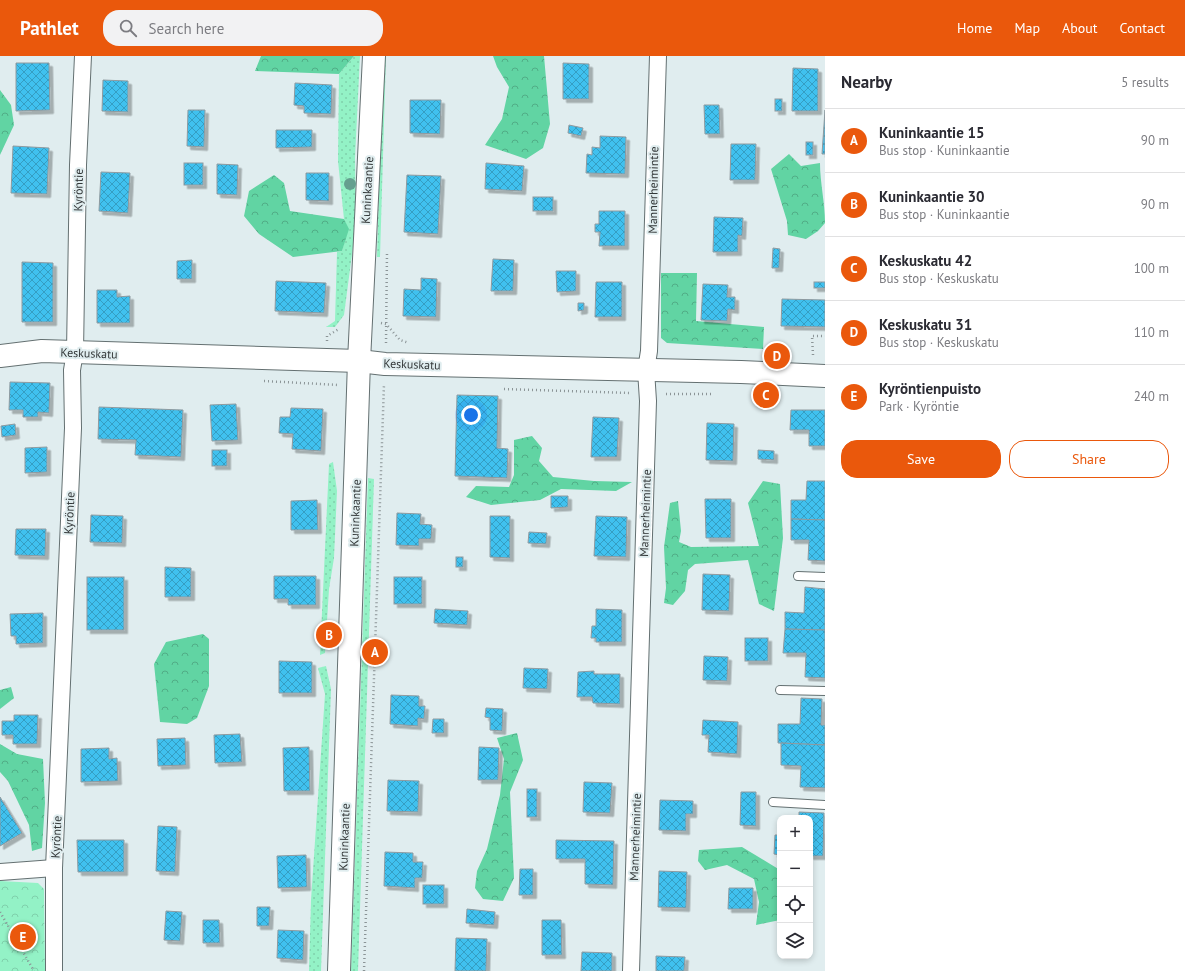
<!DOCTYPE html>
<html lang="en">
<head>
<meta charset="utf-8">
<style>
	:root { --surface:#fff; --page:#f2f2f3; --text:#2b2b33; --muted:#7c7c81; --line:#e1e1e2; --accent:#ea580c }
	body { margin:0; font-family:"PT Sans",sans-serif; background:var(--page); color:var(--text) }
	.controls { position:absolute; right:12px; bottom:12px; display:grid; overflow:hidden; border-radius:8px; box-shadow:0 2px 6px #0003 }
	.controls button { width:36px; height:36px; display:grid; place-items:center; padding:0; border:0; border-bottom:1px solid var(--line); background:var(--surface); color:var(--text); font:20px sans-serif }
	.you { position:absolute; left:471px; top:359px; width:14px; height:14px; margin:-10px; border:3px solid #fff; border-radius:50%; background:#1a73e8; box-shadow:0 0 0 6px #1a73e833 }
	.badge { display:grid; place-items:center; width:26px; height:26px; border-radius:50%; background:var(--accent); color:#fff; font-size:13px; font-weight:700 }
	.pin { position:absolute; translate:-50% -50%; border:2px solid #fff; box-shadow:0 1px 4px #0006 }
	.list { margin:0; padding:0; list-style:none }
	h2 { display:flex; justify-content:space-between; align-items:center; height:52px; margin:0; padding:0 16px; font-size:17px }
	h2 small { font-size:13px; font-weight:400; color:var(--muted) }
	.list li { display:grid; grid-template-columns:26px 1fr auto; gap:12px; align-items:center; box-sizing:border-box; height:64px; padding:0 16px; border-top:1px solid var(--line) }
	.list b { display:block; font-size:15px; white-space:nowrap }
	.list p { margin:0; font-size:13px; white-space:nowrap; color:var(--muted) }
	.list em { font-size:13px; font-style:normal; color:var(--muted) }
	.actions { display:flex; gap:8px; padding:12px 16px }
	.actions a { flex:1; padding:9px 0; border:1px solid var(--accent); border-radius:16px; text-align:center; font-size:14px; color:var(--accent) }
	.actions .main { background:var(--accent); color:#fff }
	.icon { flex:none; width:22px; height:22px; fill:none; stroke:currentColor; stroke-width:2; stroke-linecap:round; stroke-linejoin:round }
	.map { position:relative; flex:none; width:825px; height:915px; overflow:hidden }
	header { display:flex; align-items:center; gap:24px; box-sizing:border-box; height:56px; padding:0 20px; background:var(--accent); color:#fff }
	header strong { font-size:19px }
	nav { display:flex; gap:22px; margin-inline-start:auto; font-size:14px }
	.search { width:280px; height:36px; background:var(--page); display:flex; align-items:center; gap:10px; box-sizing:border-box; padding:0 14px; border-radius:16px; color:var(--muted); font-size:15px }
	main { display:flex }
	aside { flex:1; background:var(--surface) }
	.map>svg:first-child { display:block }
</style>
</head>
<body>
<header>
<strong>Pathlet</strong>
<div class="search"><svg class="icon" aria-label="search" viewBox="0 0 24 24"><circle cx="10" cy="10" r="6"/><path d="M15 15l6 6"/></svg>Search here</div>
<nav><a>Home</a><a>Map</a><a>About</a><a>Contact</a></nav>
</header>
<main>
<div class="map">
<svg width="825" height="915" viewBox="0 0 825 915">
	<defs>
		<pattern id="grass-dots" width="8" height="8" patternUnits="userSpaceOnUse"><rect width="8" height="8" fill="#93f2c6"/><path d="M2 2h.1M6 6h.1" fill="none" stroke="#7fd0ab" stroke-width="1.8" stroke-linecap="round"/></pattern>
		<pattern id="forest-crowns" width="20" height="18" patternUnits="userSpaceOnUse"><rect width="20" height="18" fill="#61d4a3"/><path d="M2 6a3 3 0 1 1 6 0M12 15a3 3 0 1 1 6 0" fill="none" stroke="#51ad86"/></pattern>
		<pattern id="park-crowns" width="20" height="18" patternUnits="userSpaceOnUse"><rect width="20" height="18" fill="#93f2c6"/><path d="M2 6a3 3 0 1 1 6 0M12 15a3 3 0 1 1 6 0" fill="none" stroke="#7fd0ab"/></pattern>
		<pattern id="building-cross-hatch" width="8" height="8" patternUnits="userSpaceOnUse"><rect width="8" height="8" fill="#40c1ef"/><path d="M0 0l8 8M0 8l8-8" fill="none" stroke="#369ec3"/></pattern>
		<filter id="shadow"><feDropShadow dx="3.5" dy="3.5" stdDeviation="0" flood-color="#0004"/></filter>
	</defs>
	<rect width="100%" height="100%" fill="#e0edef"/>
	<g fill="url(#grass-dots)">
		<path d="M354,0H360L355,102L356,168L344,259L335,271H326L335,265L337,196L342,195L348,173L344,163L338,105L339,18Z"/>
		<path d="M383,0H386L380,201H377Z"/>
		<path d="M333,406L337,435L334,502L329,533L325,597L320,599L329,408Z"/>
		<path d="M368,422L374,423L358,915H351Z"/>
		<path d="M326,610L331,633L321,915H309L311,844L325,638L318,612Z"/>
	</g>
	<g fill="url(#forest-crowns)">
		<path d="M261,0H354L339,18L255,15Z"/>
		<path d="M493,0H544L550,68L543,92L526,103L485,89L502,63L509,31L497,11Z"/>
		<path d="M0,34L11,49L14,69L0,99Z"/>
		<path d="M789,98L801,110L820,107C820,127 825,146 825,167L818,175L806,183L788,179L787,165L771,113Z"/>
		<path d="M274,119L284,127L290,155L344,163L349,173L342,195L293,201L259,178L244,160L249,135Z"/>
		<path d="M661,217H697L696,265L764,271L763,293L667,287L661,282Z"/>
		<path d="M532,380L542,392L539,405L553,421L594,425L632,426L616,435L561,433L540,444L491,449L466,441L476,430L509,431L514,419V384Z"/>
		<path d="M763,425L780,428L783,482L774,555L759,548L748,504L695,508L688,514L685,535L673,549L664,547L666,532L664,491L670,447L678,445L681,475L679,486L691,491L759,490L748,447Z"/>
		<path d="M203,578L209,583V630L197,662L187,668L160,666L154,608L166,586Z"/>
		<path d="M11,631L14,642L0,653V634Z"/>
		<path d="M517,677L523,704L510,736L514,822L503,845L483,843L475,832L477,815L487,793L500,739L504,703L497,682Z"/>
		<path d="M0,688L17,698L43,703L45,747L42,792L32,795L29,769L8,725L0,716Z"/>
		<path d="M742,791L780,814V864L756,869L759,846L754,823L727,809L705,814L698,805L699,794Z"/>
	</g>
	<path fill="url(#park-crowns)" d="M0,825L38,827L44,833L45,915H0Z"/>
	<g fill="url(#building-cross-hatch)" stroke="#8f9a9f" filter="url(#shadow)">
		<path d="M16,7H49L50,54L16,55Z"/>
		<path d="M563,7L589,8V43H563Z"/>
		<path d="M793,12L818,13V55H792Z"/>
		<path d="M103,24L128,25V56L102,55Z"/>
		<path d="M295,27L332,29L331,58L304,57V50L294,49Z"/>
		<rect x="775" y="43" width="7" height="12"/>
		<path d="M410,44H441L440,78L410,77Z"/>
		<path d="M704,49H719L720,78H705Z"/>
		<path d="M188,54H205L204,91L187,90Z"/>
		<path d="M825,54V98H822Z"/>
		<path d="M569,69L583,72L581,80L568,77Z"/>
		<path d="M276,74H312V91L276,92Z"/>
		<path d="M600,80L626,81L625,118L586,117L587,98L592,99V91L600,92Z"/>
		<rect x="806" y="86" width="7" height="13"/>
		<path d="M731,88H756L755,124H730Z"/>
		<path d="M13,90L49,92L47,138L11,137Z"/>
		<rect x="184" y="107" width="19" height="22"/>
		<path d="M486,107L524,110L522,135L485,133Z"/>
		<path d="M217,108L238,109L237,139L217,138Z"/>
		<path d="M101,116L130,117L128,157L99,155Z"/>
		<path d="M306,117H329V145L306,144Z"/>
		<path d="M407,119L441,120L438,178L404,176Z"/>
		<rect x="533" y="141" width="20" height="14"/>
		<path d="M599,155H625V190H599L600,176H595V168H599Z"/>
		<path d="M714,161L743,162L742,180L738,179V196H713Z"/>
		<path d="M773,192L780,193L779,212H772Z"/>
		<path d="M493,203L514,204L513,235H491Z"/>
		<path d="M192,204V223H177V205Z"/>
		<path d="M22,206L53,207V266H22Z"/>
		<path d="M556,215H576V235L557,236Z"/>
		<path d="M421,222L437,223L436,261L403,260L404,233L421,234Z"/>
		<path d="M276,225L326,227L324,257L275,255Z"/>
		<path d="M596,226H622V261H595Z"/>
		<rect x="814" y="226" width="11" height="6"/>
		<path d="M703,228L728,229L727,241H735V254L728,253L727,265L701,264Z"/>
		<path d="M97,234H117V241L130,240V267H97Z"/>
		<path d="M782,243L825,244V271L781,270Z"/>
		<path d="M578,247H584V254L578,255Z"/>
		<path d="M10,326L50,327L49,357L38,356V361H23V354H9Z"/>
		<path d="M457,339L498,340L497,392L508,393L507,422L455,420Z"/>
		<path d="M236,348L238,384L212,385L210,349Z"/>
		<path d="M99,351L183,354L181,401L135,399L136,384L98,383Z"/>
		<path d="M291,352L323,353L321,395L292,393L293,378L279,377L280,361H290Z"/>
		<path d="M791,354H825V390H809V374H790Z"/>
		<path d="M593,361L619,362L617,401H591Z"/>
		<path d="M707,367L734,368L733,405L706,404Z"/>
		<path d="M15,368L16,379L2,381L1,370Z"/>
		<path d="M47,391V416L25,417V392Z"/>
		<rect x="212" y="394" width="15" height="16"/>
		<path d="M758,394L774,395V404L758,403Z"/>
		<path d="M807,425H825V464L791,463V444H806Z"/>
		<path d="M551,440H568V451L551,452Z"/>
		<path d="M705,443H731V482H706Z"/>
		<path d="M317,444L318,474H291V445Z"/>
		<path d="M397,457L421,458L420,468L432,469L431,483H419V490L396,489Z"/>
		<path d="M91,459L123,460L122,487L90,486Z"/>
		<path d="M490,460H510V502L490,501Z"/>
		<path d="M596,460L627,461L626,501L594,500Z"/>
		<path d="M791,463L825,464V505L808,504L809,484H791Z"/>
		<path d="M16,473H46L45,500L15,499Z"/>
		<path d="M529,476L547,477L546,488L528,487Z"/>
		<rect x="456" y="501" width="7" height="10"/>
		<path d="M165,511L191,512V541H165Z"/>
		<path d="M703,518L730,519L729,555L702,554Z"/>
		<path d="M274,520H316V549H288V543H274Z"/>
		<rect x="87" y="521" width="37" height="53"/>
		<rect x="394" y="521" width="28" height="27"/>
		<path d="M805,531L825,533V574L785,573V556L804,557Z"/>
		<path d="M435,553L468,555L467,569L434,567Z"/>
		<path d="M596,553L622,554V586H596V582H591L592,570H596Z"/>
		<path d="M43,557V587L16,588V580H11L10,558Z"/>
		<path d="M785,573L825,574V622L805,621L806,597H783Z"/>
		<rect x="745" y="582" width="23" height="23"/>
		<path d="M704,600L728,601L727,625L703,624Z"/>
		<path d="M279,605L312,606V637H279Z"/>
		<path d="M524,612L548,613L547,633L523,632Z"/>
		<path d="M594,615V618H620V648L593,647L592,641H577L578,616Z"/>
		<path d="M391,639L419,640V650H425L424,663L418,662V670L390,668Z"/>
		<path d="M801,642L822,643L821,669H825V689L778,687V668H800Z"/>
		<path d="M486,652L503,653L502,675L490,674V662L485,661Z"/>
		<path d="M14,659H38L37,688H13V679H2V665H14Z"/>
		<path d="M433,663H444V677H432Z"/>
		<path d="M703,664L738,666L737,698L708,696L709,679H702Z"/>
		<path d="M240,678L242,706L215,707L214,679Z"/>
		<path d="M185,682L186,709L158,710L157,683Z"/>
		<path d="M781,687L825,689V732L800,731L801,710L781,709Z"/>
		<path d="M309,691L310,735H284L283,692Z"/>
		<path d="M479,691L499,692L498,724H478Z"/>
		<path d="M109,692V703L117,702L118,725L81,726V693Z"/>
		<path d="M388,724L419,725L418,756L387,755Z"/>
		<path d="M584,726L612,727L610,757L583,756Z"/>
		<rect x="527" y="733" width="10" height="28"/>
		<path d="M741,736H756V770L740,769Z"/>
		<path d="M0,741L22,777L0,790Z"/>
		<path d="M660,744L693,745V758H686V775L659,774Z"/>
		<path d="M799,756L824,757L823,800H810V762H799Z"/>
		<path d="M158,770L177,771L175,816L156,815Z"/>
		<path d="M775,779H780V799L774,798Z"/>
		<path d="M77,784H124V816H78Z"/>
		<path d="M556,784L614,785L613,829L585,828V803H556Z"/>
		<path d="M385,796L413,797V806H423L422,822H415V832L384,830Z"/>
		<path d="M306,799L307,831L278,832L277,800Z"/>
		<path d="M520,813H533V839H519Z"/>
		<path d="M659,815L687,816L686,852L658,851Z"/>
		<rect x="423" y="829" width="21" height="19"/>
		<path d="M729,832H753V853H728Z"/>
		<path d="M257,851H270L269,870H257Z"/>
		<path d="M467,853L495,856L494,869L466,867Z"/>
		<path d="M166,855L182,856L180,885L164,884Z"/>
		<path d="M203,864H219L220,887H203Z"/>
		<path d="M542,864H561L562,899H542Z"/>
		<path d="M278,874L304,875L303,904L277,902Z"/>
		<path d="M456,882L487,883L486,915H455Z"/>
		<path d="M582,896L612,897V915H581Z"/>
		<path d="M656,900L685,901L684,915H656Z"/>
	</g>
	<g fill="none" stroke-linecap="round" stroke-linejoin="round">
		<g stroke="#647071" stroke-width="10">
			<g id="lane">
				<path d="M798,520L825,521"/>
				<path d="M780,634L825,635"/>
				<path d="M773,746L825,749"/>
			</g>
		</g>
		<g stroke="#647071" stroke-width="18">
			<g id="street">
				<path d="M0,816L54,812"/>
				<path d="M54,915V812L73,372L72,314L75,296L78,109L83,0"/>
				<path d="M631,915L648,345L646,314L649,295L658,0"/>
			</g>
		</g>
		<g stroke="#647071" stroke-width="24">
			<g id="secondary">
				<path d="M0,300L42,295L359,305L385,308L741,316L825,320"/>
				<path d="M339,915L359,305L374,0"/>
			</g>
		</g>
		<g stroke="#8b9496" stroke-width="2.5" stroke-dasharray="1 3" stroke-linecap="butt">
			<path d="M381,267L386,268L400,284L409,287"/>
			<path d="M327,285V280L339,273"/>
			<path d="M386,287L387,196"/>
			<path d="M813,299L812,280H825"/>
			<path d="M264,325L339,329"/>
			<path d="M504,333L631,337"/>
			<path d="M666,338H713"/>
			<path d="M0,856L34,915"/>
			<path d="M364,915L384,328"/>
		</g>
		<use href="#lane" stroke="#fff" stroke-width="8"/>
		<use href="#street" stroke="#fff" stroke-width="16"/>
		<use href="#secondary" stroke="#fff" stroke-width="22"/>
	</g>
	<circle fill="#659f8f" cx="350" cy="128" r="6"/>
	<g text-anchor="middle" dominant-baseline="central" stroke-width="4" stroke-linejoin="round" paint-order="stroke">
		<g font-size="12" fill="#323738" stroke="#e0edef">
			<text transform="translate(78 134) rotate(-89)">Kyröntie</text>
			<text transform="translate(367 134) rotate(-87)">Kuninkaantie</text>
			<text transform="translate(653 134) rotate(-89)">Mannerheimintie</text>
			<text transform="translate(89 297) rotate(2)">Keskuskatu</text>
			<text transform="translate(412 308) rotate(2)">Keskuskatu</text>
			<text transform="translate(69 457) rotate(-87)">Kyröntie</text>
			<text transform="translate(355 457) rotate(-88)">Kuninkaantie</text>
			<text transform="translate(645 457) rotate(-88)">Mannerheimintie</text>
			<text transform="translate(56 781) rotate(-87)">Kyröntie</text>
			<text transform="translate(344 781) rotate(-88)">Kuninkaantie</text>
			<text transform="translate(635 781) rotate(-88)">Mannerheimintie</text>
		</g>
	</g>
</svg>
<div class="controls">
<button>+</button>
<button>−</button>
<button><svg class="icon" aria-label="locate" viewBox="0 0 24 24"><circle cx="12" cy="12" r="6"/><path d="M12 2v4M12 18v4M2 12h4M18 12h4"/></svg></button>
<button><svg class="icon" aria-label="layers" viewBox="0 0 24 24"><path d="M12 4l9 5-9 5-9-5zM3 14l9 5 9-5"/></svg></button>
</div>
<div class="you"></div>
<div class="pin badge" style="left:375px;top:596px">A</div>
<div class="pin badge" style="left:329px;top:579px">B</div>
<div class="pin badge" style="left:766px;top:339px">C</div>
<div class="pin badge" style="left:777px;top:300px">D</div>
<div class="pin badge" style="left:23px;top:881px">E</div>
</div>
<aside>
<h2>Nearby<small>5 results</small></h2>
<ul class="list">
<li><span class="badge">A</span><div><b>Kuninkaantie 15</b><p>Bus stop · Kuninkaantie</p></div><em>90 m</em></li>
<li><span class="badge">B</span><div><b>Kuninkaantie 30</b><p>Bus stop · Kuninkaantie</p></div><em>90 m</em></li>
<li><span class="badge">C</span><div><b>Keskuskatu 42</b><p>Bus stop · Keskuskatu</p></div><em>100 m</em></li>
<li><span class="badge">D</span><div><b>Keskuskatu 31</b><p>Bus stop · Keskuskatu</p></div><em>110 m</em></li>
<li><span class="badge">E</span><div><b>Kyröntienpuisto</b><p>Park · Kyröntie</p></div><em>240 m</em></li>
</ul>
<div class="actions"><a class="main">Save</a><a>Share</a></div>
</aside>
</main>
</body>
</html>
